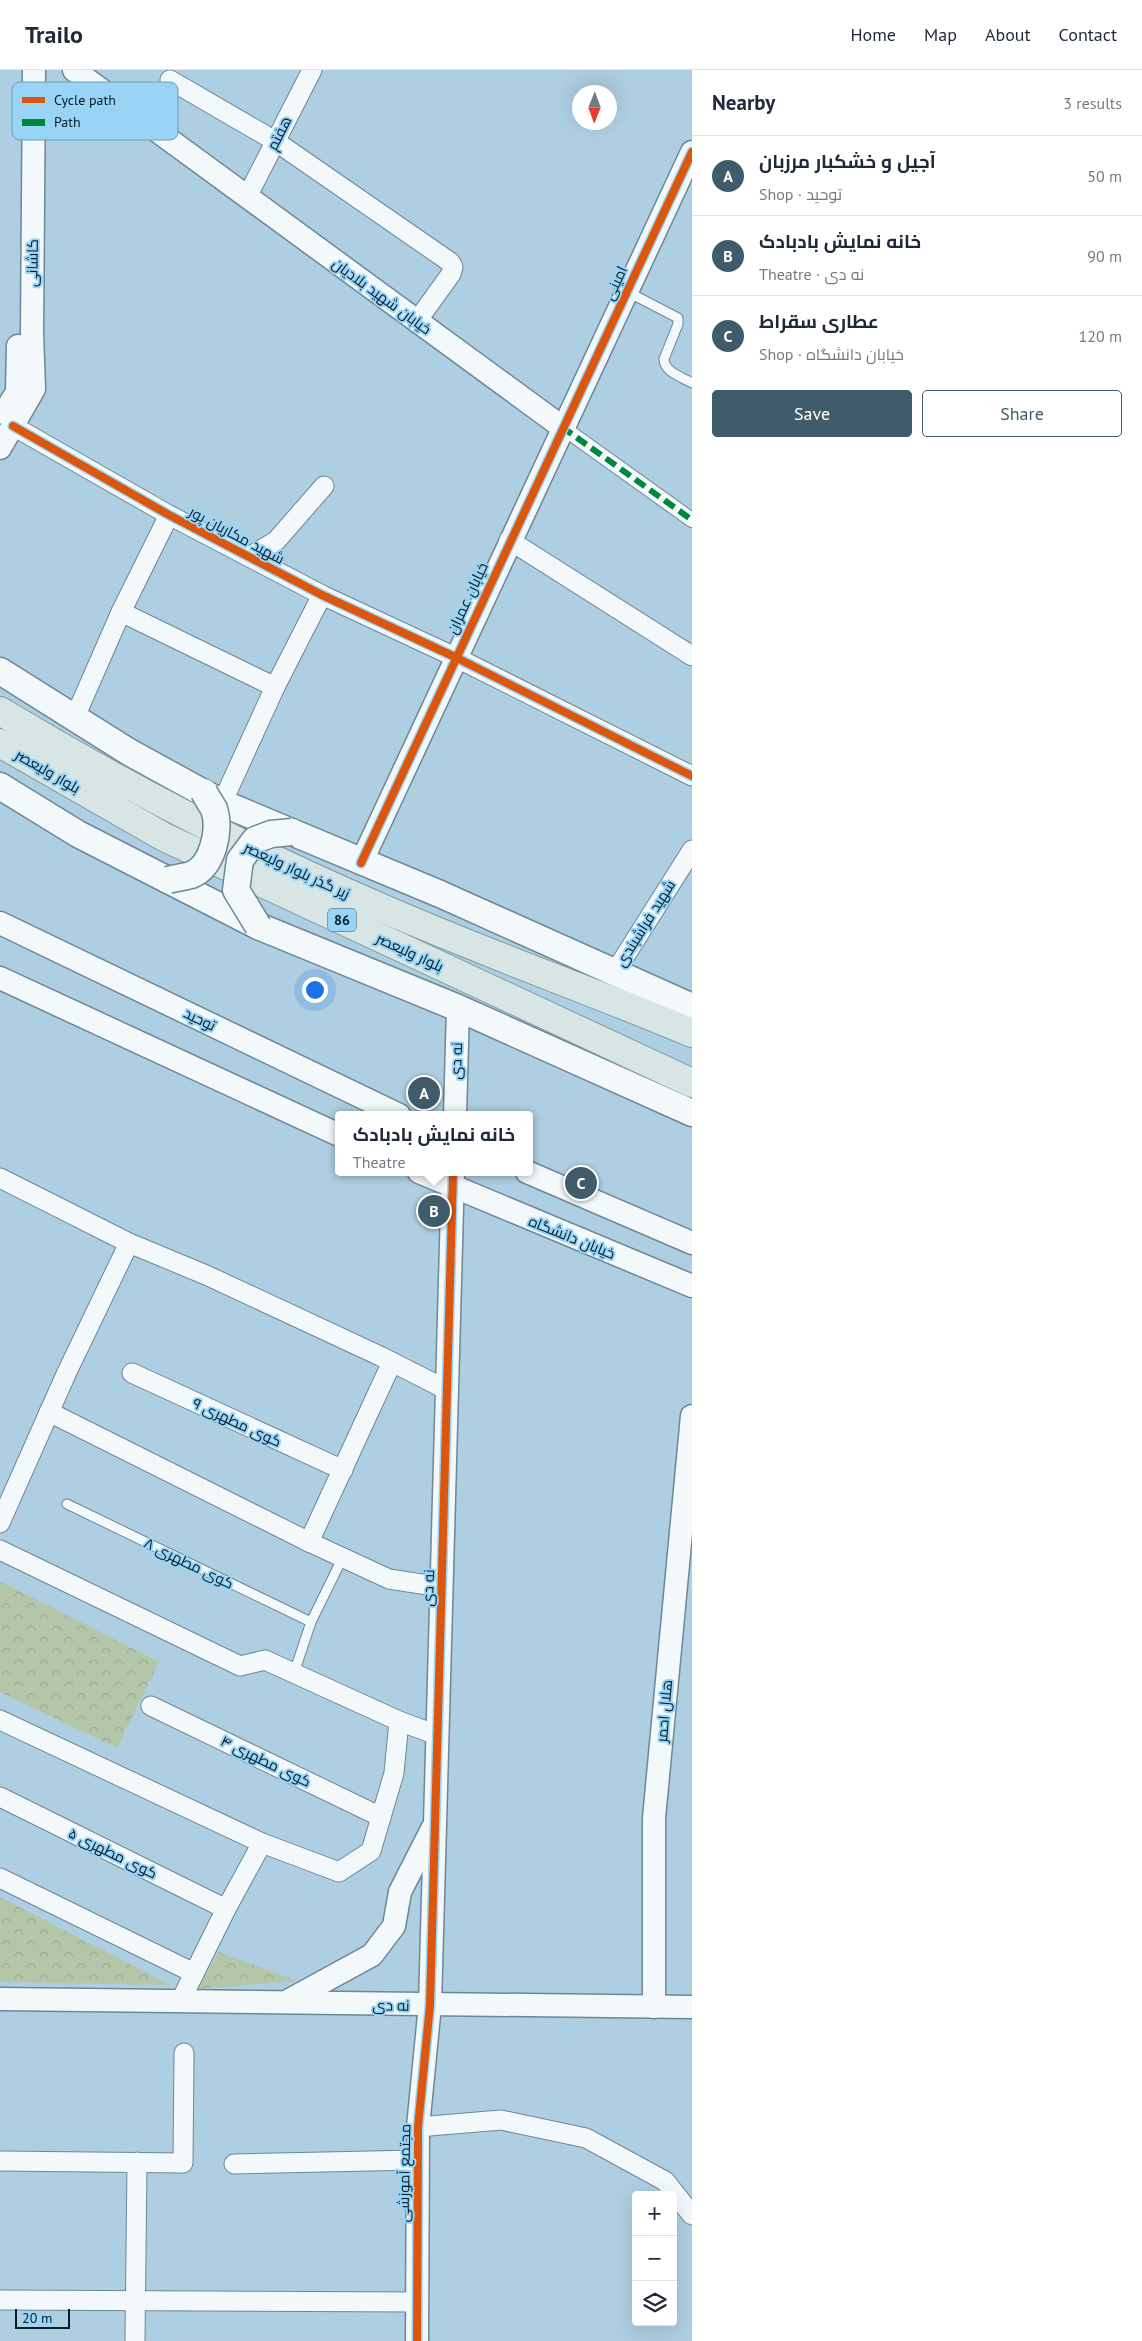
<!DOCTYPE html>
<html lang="en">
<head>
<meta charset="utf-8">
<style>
	:root { --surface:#fff; --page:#f2f2f3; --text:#1f2937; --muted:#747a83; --line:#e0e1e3; --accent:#405b69 }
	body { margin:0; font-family:"PT Sans",Cairo,sans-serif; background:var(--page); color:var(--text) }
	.controls { position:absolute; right:15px; bottom:15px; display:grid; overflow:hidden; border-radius:5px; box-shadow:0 5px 20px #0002 }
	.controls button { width:45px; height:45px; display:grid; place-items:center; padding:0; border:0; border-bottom:1px solid var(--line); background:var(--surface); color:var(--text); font:25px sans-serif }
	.compass { position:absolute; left:572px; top:15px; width:45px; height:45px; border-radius:50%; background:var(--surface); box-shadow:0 5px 20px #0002; rotate:181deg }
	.scale { position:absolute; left:15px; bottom:12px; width:55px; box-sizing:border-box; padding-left:5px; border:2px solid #051d29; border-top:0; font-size:14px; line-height:18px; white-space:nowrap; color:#051d29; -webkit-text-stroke:4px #99d4f6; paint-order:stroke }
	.you { position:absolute; left:314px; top:919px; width:18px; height:18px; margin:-12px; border:4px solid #fff; border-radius:50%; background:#1a73e8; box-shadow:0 0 0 8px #1a73e833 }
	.badge { display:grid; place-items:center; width:32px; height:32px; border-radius:50%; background:var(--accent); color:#fff; font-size:16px; font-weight:700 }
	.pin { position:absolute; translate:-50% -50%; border:2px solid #fff; box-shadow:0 1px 5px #0006 }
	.popup { position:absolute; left:335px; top:1041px; width:198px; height:65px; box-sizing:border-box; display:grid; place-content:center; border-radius:5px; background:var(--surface); filter:drop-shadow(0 1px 4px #0005); font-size:16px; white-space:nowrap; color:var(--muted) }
	.popup b { font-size:19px; color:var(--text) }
	.popup::after { content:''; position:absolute; left:50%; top:100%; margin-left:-10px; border:10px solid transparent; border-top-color:var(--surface) }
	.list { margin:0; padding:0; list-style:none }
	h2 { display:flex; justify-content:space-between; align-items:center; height:65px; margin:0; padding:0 20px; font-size:21px }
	h2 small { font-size:16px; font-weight:400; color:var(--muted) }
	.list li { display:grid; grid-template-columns:32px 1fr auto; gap:15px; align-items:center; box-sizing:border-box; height:80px; padding:0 20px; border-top:1px solid var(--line) }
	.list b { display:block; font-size:19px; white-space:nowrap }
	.list p { margin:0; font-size:16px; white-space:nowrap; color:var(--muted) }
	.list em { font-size:16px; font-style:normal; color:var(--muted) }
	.actions { display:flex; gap:10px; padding:15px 20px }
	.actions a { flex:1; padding:11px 0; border:1px solid var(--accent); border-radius:5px; text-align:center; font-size:18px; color:var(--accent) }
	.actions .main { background:var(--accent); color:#fff }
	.icon { flex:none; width:28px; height:28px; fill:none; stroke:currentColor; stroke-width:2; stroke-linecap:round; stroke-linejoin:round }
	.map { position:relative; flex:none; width:692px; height:2271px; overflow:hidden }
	header { display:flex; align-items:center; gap:30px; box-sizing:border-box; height:70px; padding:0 25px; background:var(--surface); border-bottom:1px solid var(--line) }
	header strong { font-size:24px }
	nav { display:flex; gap:28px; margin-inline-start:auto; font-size:18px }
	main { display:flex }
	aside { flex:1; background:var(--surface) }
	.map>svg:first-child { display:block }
</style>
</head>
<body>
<header>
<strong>Trailo</strong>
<nav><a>Home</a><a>Map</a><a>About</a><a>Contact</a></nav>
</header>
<main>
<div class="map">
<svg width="692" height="2271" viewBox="0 0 692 2271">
	<defs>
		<pattern id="forest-crowns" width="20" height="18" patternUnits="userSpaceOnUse" patternTransform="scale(1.25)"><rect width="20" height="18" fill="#b3c6a8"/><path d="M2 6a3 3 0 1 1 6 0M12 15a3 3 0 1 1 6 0" fill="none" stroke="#98aa91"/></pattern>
	</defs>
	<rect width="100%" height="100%" fill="#aecee1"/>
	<g fill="url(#forest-crowns)">
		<path d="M0,1511L159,1592L117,1678L0,1622Z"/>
		<path d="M0,1827L170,1915L0,1912Z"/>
		<path d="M219,1882L297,1911L197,1919Z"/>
	</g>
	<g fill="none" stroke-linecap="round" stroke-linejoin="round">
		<g stroke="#6d8796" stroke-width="11">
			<g id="service">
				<path d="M626,221L678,248V254L664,289C664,302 682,307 692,313"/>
				<path d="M67,1434L311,1552"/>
				<path d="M294,1603L311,1552L343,1487"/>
			</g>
		</g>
		<g stroke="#6d8796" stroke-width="16">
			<path id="pedestrian" d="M562,357L692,450"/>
		</g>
		<g stroke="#6d8796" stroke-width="21">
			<g id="minor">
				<path d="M170,10L275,71L450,192L453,197L451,204L417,251"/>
				<path d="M247,127L312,0"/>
				<path d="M13,356L169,445L322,525L455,587L692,706"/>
				<path d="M509,470L692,586"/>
				<path d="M249,487L276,471L324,416"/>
				<path d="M121,542L275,617"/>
				<path d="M75,647L121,542L169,445"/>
				<path d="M222,733L275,617L322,525"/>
				<path d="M615,902L692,780"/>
				<path d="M0,1108L129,1173L206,1205L380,1286L447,1320"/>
				<path d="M132,1303L343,1400"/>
				<path d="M49,1342L309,1472L389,1509L441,1517"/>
				<path d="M0,1453L67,1302L129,1173"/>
				<path d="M309,1472L392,1292"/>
				<path d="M0,1480L240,1596L265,1590L399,1651L437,1665"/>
				<path d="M151,1636L381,1747"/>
				<path d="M0,1650L262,1773L339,1802L371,1781L394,1703L399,1651"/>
				<path d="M0,1727L226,1839"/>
				<path d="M0,1808L194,1903"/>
				<path d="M180,1932L226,1839L262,1773"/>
				<path d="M418,2057L501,2050L586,2068L665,2111L692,2145"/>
				<path d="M0,2091L183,2093L184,1983"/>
				<path d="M234,2094L417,2090"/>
				<path d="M0,2230L417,2232"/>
				<path d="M135,2271L137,2092"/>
			</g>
		</g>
		<g stroke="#6d8796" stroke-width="25">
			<g id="tertiary">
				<path d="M74,0L562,357"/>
				<path d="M4,343L17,322L18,276"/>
				<path d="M0,378L34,319L32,262L34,0"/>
				<path d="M361,793L692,82"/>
				<path d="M0,853L399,1045"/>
				<path d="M0,908L339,1065"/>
				<path d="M455,1045L458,938"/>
				<path d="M419,1102L692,1216"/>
				<path d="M527,1102L692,1173"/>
				<path d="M0,1929L692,1937"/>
				<path d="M286,1932L372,1885L394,1856L400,1822L432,1759"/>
				<path d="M654,1937V1748L692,1346"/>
				<path d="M417,2271L418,2057L430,1935L453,1102"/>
			</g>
		</g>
		<g stroke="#6d8796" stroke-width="29">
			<g id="secondary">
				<path d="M0,601L129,682L222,733L440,824L692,937"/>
				<path d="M0,716L78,764L258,856L458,938L692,1043"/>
			</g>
		</g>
		<g stroke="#7b9ba1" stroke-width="30">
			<g id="primary">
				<path d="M0,641C121,714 245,779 375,835C479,881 587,919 692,963"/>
				<path d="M0,673L164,767L692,1013"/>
			</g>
		</g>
		<use href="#service" stroke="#f3f8fa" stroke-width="9"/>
		<use href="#pedestrian" stroke="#f3f8fa" stroke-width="14"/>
		<use href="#minor" stroke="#f3f8fa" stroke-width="19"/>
		<use href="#tertiary" stroke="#f3f8fa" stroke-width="22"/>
		<use href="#secondary" stroke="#f3f8fa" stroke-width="26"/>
		<use href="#primary" stroke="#d8e5e5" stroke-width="28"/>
		<g stroke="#6d8796" stroke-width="29" stroke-linecap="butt">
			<g id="secondary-bridge">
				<path d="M168,810C175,808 184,807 191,805C213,797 221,759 214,739C211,734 207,728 204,722"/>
				<path d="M258,856L236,820L240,790L255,770L271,764L292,762"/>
			</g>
		</g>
		<use href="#secondary-bridge" stroke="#f3f8fa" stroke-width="26"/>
		<path stroke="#00873e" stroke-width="6" stroke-dasharray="12 6" stroke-linecap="butt" d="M562,357L692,450"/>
		<g stroke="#99d4f6" stroke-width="11">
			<g id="cycleway">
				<path d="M13,356L169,445L322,525L455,587L692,706"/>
				<path d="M361,793L692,82"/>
				<path d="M417,2271L418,2057L430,1935L453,1102"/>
			</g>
		</g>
		<use href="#cycleway" stroke="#dd560d" stroke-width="8"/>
	</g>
	<g text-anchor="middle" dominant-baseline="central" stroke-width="4" stroke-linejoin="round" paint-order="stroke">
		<rect fill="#99d4f6" stroke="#315466" stroke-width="1" x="328" y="838.5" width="28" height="23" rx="4"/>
		<g font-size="14" font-weight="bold" fill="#051d29">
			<text x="342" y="850">86</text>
		</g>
		<g font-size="15" fill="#051d29" stroke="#99d4f6">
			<text transform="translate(279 63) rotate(-63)">هفتم</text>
			<text transform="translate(32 193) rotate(-89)">کاشانی</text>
			<text transform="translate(615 213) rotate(-65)">امینی</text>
			<text transform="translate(382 226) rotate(36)">خیابان شهید بلادیان</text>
			<text transform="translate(237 465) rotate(28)">شهید مکاریان پور</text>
			<text transform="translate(467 528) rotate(-65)">خیابان عمران</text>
			<text transform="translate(48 701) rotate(30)">بلوار ولیعصر</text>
			<text transform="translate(297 800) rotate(25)">زیر گذر بلوار ولیعصر</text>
			<text transform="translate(645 853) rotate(-58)">شهید فراشبندی</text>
			<text transform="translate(410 882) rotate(25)">بلوار ولیعصر</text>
			<text transform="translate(200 949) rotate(26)">توحید</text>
			<text transform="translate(456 991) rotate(-88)">نه دی</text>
			<text transform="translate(572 1167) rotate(22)">خیابان دانشگاه</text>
			<text transform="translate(237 1352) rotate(25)">کوی مطهری ۹</text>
			<text transform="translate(189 1493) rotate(26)">کوی مطهری ۸</text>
			<text transform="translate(428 1518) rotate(-88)">نه دی</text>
			<text transform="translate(664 1641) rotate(-85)">هلال احمر</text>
			<text transform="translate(266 1691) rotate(26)">کوی مطهری ۴</text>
			<text transform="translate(113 1783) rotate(26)">کوی مطهری ۵</text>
			<text transform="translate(391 1935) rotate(1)">نه دی</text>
			<text transform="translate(404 2103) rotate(-89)">مجتمع آموزشی</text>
		</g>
	</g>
	<rect x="12" y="12" width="166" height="58" rx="8" fill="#99d4f6" stroke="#6d9db8" stroke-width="1"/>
	<rect x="22" y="27" width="23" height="6" fill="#dd560d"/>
	<rect x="22" y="49" width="23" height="7" fill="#00873e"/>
	<g font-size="14" fill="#051d29">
		<text x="54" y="35">Cycle path</text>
		<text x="54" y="57">Path</text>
	</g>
</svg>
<div class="controls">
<button>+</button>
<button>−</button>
<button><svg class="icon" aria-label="layers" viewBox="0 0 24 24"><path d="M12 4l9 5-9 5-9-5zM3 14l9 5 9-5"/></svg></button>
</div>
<svg class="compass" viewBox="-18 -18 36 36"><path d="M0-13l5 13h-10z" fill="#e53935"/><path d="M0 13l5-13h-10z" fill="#747a83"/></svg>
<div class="scale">20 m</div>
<div class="you"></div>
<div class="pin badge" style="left:424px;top:1023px">A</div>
<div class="pin badge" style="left:434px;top:1141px">B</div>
<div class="popup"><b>خانه نمایش بادبادک</b>Theatre</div>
<div class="pin badge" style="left:581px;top:1113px">C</div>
</div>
<aside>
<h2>Nearby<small>3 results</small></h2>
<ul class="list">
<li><span class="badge">A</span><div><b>آجیل و خشکبار مرزبان</b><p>Shop · توحید</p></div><em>50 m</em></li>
<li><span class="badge">B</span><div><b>خانه نمایش بادبادک</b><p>Theatre · نه دی</p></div><em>90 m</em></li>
<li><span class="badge">C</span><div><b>عطاری سقراط</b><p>Shop · خیابان دانشگاه</p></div><em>120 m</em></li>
</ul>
<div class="actions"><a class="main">Save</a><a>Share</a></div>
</aside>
</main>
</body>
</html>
